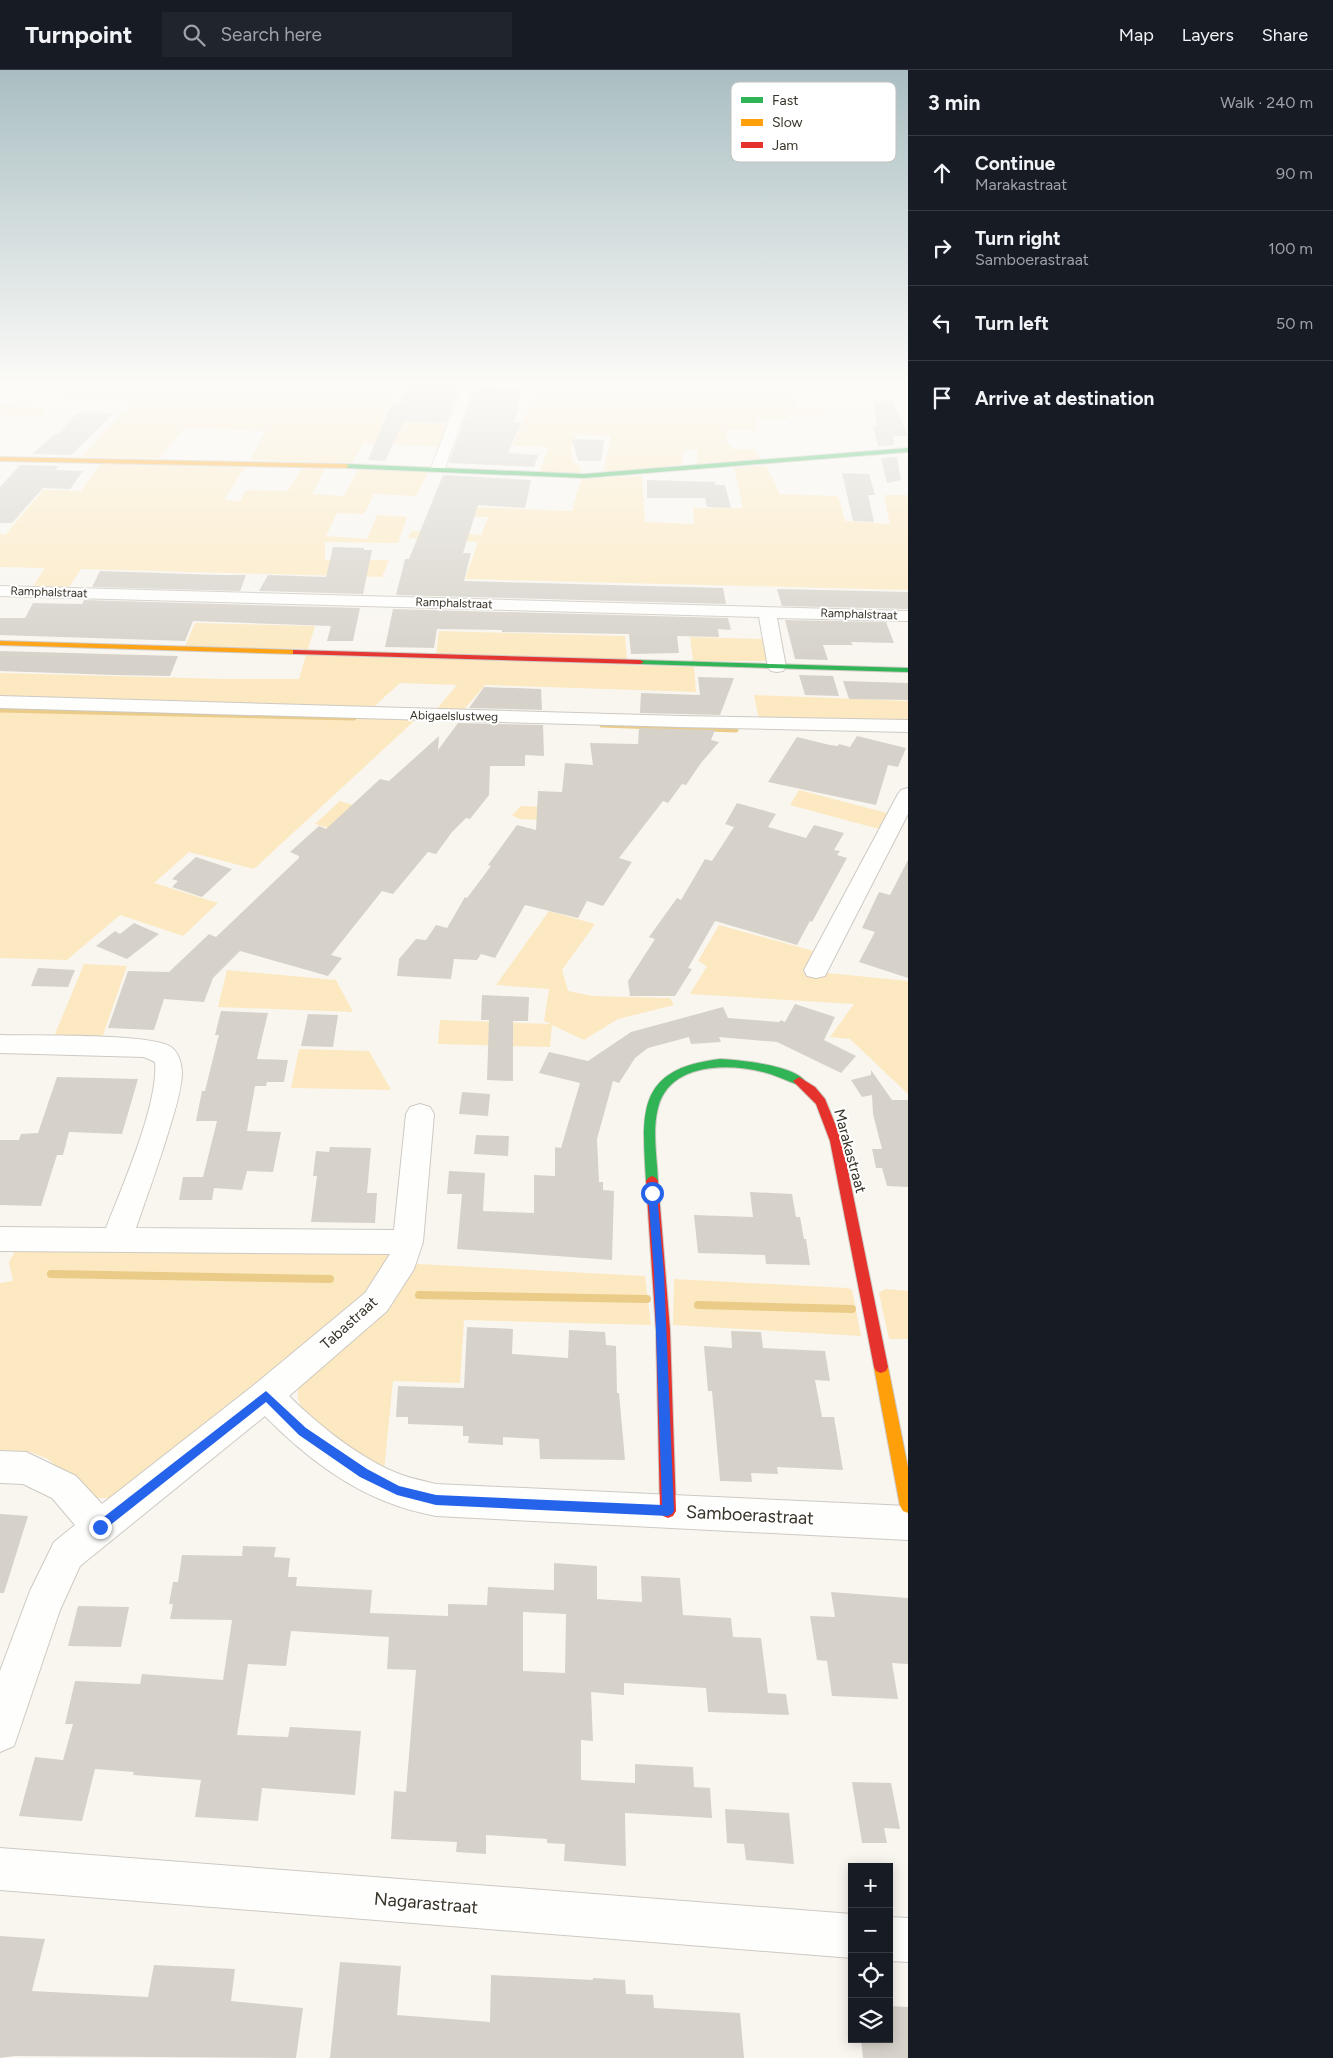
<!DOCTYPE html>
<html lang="en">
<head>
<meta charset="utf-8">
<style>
	:root { --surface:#171b24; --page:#20242c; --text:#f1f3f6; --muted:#9ea1a6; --line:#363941 }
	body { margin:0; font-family:Figtree,sans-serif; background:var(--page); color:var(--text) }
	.controls { position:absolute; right:15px; bottom:15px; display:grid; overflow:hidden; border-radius:0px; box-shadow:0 2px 12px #0003 }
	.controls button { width:45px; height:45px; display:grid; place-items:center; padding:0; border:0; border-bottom:1px solid var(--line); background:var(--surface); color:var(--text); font:25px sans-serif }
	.stop { position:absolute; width:15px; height:15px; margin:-11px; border:4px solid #2563eb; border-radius:50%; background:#fff }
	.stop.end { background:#2563eb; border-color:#fff; box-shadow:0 1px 5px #0008 }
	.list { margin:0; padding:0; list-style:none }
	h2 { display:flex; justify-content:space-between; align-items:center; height:65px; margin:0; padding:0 20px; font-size:21px }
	h2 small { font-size:16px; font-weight:400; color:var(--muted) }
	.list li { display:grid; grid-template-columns:32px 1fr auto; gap:15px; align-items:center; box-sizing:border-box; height:75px; padding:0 20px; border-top:1px solid var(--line) }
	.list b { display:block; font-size:19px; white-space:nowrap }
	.list p { margin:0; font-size:16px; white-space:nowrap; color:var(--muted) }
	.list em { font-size:16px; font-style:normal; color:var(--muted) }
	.icon { flex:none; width:28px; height:28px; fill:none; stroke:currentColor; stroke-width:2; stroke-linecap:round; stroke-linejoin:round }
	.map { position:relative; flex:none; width:908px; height:1988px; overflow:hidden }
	header { display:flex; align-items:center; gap:30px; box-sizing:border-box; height:70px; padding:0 25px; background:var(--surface); border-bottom:1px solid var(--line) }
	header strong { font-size:24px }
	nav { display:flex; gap:28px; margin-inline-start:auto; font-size:18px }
	.search { width:350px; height:45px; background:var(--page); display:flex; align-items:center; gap:12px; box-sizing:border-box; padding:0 18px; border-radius:0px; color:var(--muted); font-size:19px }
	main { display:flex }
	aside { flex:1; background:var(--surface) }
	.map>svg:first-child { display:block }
</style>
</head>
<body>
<header>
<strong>Turnpoint</strong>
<div class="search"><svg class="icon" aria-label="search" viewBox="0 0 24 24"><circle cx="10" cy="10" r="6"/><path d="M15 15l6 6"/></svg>Search here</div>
<nav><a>Map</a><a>Layers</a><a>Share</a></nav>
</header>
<main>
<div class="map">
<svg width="908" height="1988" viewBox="0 0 908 1988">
	<rect width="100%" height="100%" fill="#f9f6f0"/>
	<g fill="#fce9c1">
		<path d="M0,314H400L381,351L451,354L442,377L363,373L352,393L250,390L265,361L184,358L160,388L81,387L134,331L62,328L64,326L6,322L0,327Z"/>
		<path d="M794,314L798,338L821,339L824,346L788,345L789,350L755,349L758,360H728L726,372L733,379H755L761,391L696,396L698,380H684L681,397L603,403L611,366L576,364L571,379L573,392L580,396L581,403L539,402L549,377L513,376L537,319L472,315Z"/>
		<path d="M0,335L49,338L39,347L0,345Z"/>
		<path d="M102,392L246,396L224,430L240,431L246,420L288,421L303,397H326L312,424L344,426L359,398L429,400L416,426L374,424L364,444L337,443L326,466L367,469L377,445L407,447L398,473L325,472V490H389L382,507L81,499L67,520L31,519L45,498L0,497V464L5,465L43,420L81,421Z"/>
		<path d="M766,395L780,424L838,426L845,451L890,454L884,425H908V520L465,509L478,472L408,468L411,461L481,465L488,447L464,446L468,437L572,441L581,409L642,406L645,452L694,454L693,438H743L734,398Z"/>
		<path d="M195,553L315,556L308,579L185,576Z"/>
		<path d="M439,561L625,566L627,590L436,585Z"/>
		<path d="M690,567L764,569L769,587L765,591H693Z"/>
		<path d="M306,585L694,597L696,622L485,615L462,642L435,641L457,615L400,613L369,641L0,630V603L223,609H299Z"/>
		<path d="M754,625L908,631V653L759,650Z"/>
		<path d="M0,634L414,647L413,652L254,799L189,782L154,813L218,833L183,866L120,845L67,890L0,888Z"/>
		<path d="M799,720L887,743L879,759L790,735Z"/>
		<path d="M340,731L384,745L361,768L315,754Z"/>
		<path d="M521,736L595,739L608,753L519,749L512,745Z"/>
		<path d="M549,841L595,854L562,900L568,921L592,926L670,928L674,935L618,949L584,970L552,955L550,977L438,974L440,950L551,954L544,951L549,919L496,915Z"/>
		<path d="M719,855L817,882L808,901L908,911V1024L850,969L830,967L854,934L690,924L707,896L698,891Z"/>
		<path d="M84,894L127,896L101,971L53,969Z"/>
		<path d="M227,900L336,910L353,942L218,937Z"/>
		<path d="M299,979L369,981L391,1020L291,1018Z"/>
		<path d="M392,1180L365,1231L111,1428H94L48,1389L30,1382L0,1380V1213L13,1211L9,1192L15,1181Z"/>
		<path d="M418,1194L645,1206L651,1255L464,1250L460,1313L393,1311L384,1401L303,1344L298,1327V1312L409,1198Z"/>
		<path d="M674,1209L848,1218L852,1220L861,1266L673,1255Z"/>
		<path d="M885,1219L908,1221V1269H889L879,1223Z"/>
	</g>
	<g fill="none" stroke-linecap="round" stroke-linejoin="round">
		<g stroke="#eacc88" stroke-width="5">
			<path d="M0,640L354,648"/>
			<path d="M602,655L736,660"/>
		</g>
		<g stroke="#eacc88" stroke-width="8">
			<path d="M51,1204L330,1209"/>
			<path d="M419,1225L647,1229"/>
			<path d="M698,1235L852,1239"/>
		</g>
	</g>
	<g fill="#d6d2ca" fill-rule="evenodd">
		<path d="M406,314L461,315L446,353L404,351L385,391L368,390L388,342L392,334H399Z"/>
		<path d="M476,316L522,319L517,338H519L514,352L521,353L508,383L538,385L534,397L449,393Z"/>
		<path d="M873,331L893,332L908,366H893L894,375L878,376L873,356H877Z"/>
		<path d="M83,342L114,343L71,385L32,384L55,364H58L76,344H81Z"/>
		<path d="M572,369L604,370L601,391H578Z"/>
		<path d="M897,387L901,410L887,413L881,388Z"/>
		<path d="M20,395L59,396L55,400L83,401L70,419L43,418L12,453H0V417Z"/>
		<path d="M842,403L869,404L875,425H868L874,452L853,451Z"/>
		<path d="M443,405L531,410L525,438L478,435L463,483H471L464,511L723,518L726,534L396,525L405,489H409Z"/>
		<path d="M647,410L715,412V415H725L731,438L707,437L705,428H647Z"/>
		<path d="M333,477L364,478V480H372L363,524L259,521L268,505L326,507Z"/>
		<path d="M100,501L221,505H246L240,521L92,517Z"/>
		<path d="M777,519L908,522V539L782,536Z"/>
		<path d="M84,530L360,538L353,571H327L331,556L193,551L185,571L0,565V548H25L33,533L82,534Z"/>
		<path d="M393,539L728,548L731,560L718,559L719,567L677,566L679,583L631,584L629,564L502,562V560L437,559L434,578L385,577Z"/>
		<path d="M785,550L886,552L894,573L851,572L853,575H823L828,590L795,589Z"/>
		<path d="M0,581L178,586L170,606L114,605L0,601Z"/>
		<path d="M799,605L833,606L839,626L805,625Z"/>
		<path d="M698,607L734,608L720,645L640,643L641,623L700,625Z"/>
		<path d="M843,611L908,613V630L849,629Z"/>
		<path d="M484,617L541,619L542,640L469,638Z"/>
		<path d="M458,653L543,655L544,686L525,685V696H490L489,725L470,749L466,748L452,762L436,784L428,782L393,824L382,821L331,885L342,888L328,906L240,881L213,908L204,932L164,929L154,960L108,958L128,901L169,902L209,864L216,867L299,788V786L290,782L319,756L326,759L380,709L389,711L439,666L438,680Z"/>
		<path d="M639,658L715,660L711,670L719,672L701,693L686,715L682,714L668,733L663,731L619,788L632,792L603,836L587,831L578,848L525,835L495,888L481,884L477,890L454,889L451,909L397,906L399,889L416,869L426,870L436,855L447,858L465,827L467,828L491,796L488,795L517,755L536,760L538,721L562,722L565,693L593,695L590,673L638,674Z"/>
		<path d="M857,666L906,678L898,697L888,695L876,735L768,712L797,667L830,675L838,676L839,674L850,677Z"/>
		<path d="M737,733L776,744L768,757L806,768L814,755L844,763L834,780L840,781L837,785L847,788L812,852L810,851L797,875L715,851L688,898L692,899L675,926H630L628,911L655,869L649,867L677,828L681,830L705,789L712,791L734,757L725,754Z"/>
		<path d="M196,787L232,799L202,827L172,817L178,811L172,809Z"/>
		<path d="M908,790V908L859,892L875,862L862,858L879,822L890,825Z"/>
		<path d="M134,853L159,864L127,889L96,876L115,861L120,864Z"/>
		<path d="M38,898L75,900L68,917L31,916Z"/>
		<path d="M482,925L529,927L528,951H513V1011L487,1010L489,950H481Z"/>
		<path d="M795,934L835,947L824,970L856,986L841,1003L777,972L719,967L721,972L691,974L689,967L648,978L635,988L619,1013L613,1011L597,1069L599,1112H603V1120L614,1121L612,1190L457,1179L462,1124H447L449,1101L485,1103L483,1141L534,1143V1105L555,1106V1077L561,1078L580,1013L539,1003L549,982L588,991L631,962L723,937L728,948L779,952L781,950L785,952Z"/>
		<path d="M221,941L268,943L257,989L288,990L284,1012H267L266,1016H255L247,1061L281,1062L273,1102L247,1101L242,1120L214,1118L212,1130H179L183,1107H203L217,1051H196L202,1021H205L217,972L219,965H215Z"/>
		<path d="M308,944L338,945L333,977L301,976Z"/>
		<path d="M871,1000L892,1030H908V1117L887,1116L882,1098H876L872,1079H882L873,1044L872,1025L862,1027L851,1010L871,1005Z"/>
		<path d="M57,1007L138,1009L122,1064L69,1062L63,1085H57L41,1136L0,1135V1070H19L21,1064L38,1063Z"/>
		<path d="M462,1022L490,1024L488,1046L459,1044Z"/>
		<path d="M476,1065L509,1066L508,1086L474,1084Z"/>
		<path d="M330,1077L371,1078L367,1123H377L375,1153L311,1152L317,1106H313L316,1081L329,1082Z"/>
		<path d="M750,1122L792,1124L796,1147H800L804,1169H806L810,1195L766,1194L765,1185L698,1183L694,1145L753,1147Z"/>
		<path d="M467,1257L513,1259L512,1284L568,1288L569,1260L605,1262L606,1275L616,1276L617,1323H619L625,1390L540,1389L539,1369L503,1367V1375L468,1373L469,1366H463V1356L408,1354V1347H396L398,1316L464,1318Z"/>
		<path d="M731,1261L761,1262L763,1278L825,1281L830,1311L815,1310L822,1347H834L843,1400L777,1397L778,1404L751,1403L752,1412L720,1411L712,1321H708L704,1276L732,1278Z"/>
		<path d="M0,1444L28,1446L4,1523H0Z"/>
		<path d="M243,1476L276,1477L274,1487L290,1488L288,1507H297L296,1516L372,1520L370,1543L448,1546V1534L487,1535L488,1517L554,1520V1493L597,1496V1529L642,1532L641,1506L680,1508L683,1545L731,1548L733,1567L761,1568L768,1623L786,1624L789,1645L708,1642L706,1618L624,1613V1625L591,1622L593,1671L581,1670V1710L635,1713V1694L693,1697L694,1717L710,1718L712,1748L625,1743L626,1796L564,1791L565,1774L547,1773V1769L486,1765V1784L456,1782L457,1772L391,1769L394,1721L406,1722L416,1600L387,1599L389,1567L291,1561L286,1596L248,1594L237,1665L288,1667L290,1657L361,1661L355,1725L262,1718L258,1751L195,1747L201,1710L133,1705L134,1702L95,1699L82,1751L19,1746L35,1687L63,1690L73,1654H65L75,1611L140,1614L142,1604L223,1610L232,1550L170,1549L173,1534H169L173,1512H178L182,1485L242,1486ZM523,1542L566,1544L565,1603L523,1601Z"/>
		<path d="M831,1522L908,1528V1594L892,1593L898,1629L832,1626L827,1591L817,1590L810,1546L835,1547Z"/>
		<path d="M78,1536L129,1537L121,1577L68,1576Z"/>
		<path d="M852,1712L891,1713L900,1759L884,1758L887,1773H862Z"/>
		<path d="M725,1739L789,1743L794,1794L746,1790L744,1774L727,1773Z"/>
		<path d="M0,1866L45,1869L32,1921L148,1927L154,1895L235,1899L231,1931L303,1938L296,1988L15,1986L0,1988Z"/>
		<path d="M340,1892L401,1896L397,1945L490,1952L491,1905L593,1910V1908L625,1910L626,1924L653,1925L654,1938L740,1943L744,1988H330Z"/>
		<path d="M889,1936L908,1937V1988H863L861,1969H889Z"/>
	</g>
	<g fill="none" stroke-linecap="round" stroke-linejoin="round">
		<g stroke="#cec9c2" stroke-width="2">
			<g id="street">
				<path d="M463,314H475L445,398L443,401H433L431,398Z"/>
				<path d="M0,516L908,541V551L777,548L786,597L783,601L777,602L771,601L768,597L759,547L0,526Z"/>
				<path d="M0,626L681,646L908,650V662L681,657L0,638Z"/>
				<path d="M908,718V744L828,900L825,906L816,908L807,906L804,900L898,724L901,720Z"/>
				<path d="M0,965C30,966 152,963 171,977C179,982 182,995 182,1004C181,1023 174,1043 169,1060C159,1093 147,1126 136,1158L394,1160L406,1044L410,1037L420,1034L430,1037L434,1044L423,1172L414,1199L387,1241L289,1326C318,1355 363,1391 402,1405C413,1409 425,1411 436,1414L908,1436V1470L436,1446C422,1443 408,1440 395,1435C346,1418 301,1383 265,1346L80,1496L60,1540L14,1676L0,1682V1601L30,1521L54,1472L75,1455L52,1428L23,1414L0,1413V1381L26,1382L76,1406L102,1434L254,1315L365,1223L390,1184L0,1181V1157L106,1158C122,1117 159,1033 155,992L144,987L0,983Z"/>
				<path d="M0,1778L852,1844V1888L0,1820Z"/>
				<path d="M889,1847L908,1848V1892L889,1891Z"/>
			</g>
		</g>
		<g stroke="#cec9c2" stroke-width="2">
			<g id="fast">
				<path d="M908,378V382L584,408L346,398L343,396L346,394L584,404Z"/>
				<path d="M637,590L908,598V602L640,594L636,592Z"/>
				<path d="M720,989C739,990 793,995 805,1011L799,1015C787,1011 776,1005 763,1002C727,993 669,993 658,1038C652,1061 657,1087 658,1111L656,1114H648L646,1111C642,1042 636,999 720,989Z"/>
			</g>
		</g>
		<g stroke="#cec9c2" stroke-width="2">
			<g id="slow">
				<path d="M0,387L346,394L349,396L346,398L0,391Z"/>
				<path d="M0,571L296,580L300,582L296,584L0,575Z"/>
				<path d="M881,1291L886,1293L888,1297L908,1398V1443L903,1441L900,1436L874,1297L876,1293Z"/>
			</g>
		</g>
		<g stroke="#cec9c2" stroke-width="2">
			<g id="jam">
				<path d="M293,580L640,590L644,592L640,594L296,584H293Z"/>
				<path d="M799,1007L815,1017L825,1029L842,1071L888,1297L886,1301L881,1303L876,1301L874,1297L830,1071L816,1034L793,1011Z"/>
				<path d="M652,1106L656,1108L658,1111L670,1260L676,1441L673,1446L668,1448L663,1446L660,1441L656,1260L646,1111L648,1108Z"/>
			</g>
		</g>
		<use href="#street" fill="#fefefd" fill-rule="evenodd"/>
		<use href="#fast" fill="#30b455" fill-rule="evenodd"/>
		<use href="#slow" fill="#ff9f0a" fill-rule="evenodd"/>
		<use href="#jam" fill="#e5322d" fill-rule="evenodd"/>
	</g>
	<linearGradient id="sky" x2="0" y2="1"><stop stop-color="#a9bec2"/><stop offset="0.53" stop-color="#fcfbf8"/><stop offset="1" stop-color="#fcfbf8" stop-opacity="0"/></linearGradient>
	<rect width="908" height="592" fill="url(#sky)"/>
	<path fill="#2563eb" d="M652,1120L657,1123L664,1203L674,1441L672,1444L668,1446L436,1435L397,1425L360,1407L299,1365L266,1332L104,1460L100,1462L96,1460L94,1457L96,1453L266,1321L306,1358L367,1399L399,1416L436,1425L662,1435L654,1203L648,1123Z"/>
	<g text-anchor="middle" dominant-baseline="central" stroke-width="4" stroke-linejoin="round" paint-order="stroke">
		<g font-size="12" fill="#383328" stroke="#fff">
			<text transform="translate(49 522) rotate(2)">Ramphalstraat</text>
			<text transform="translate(454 533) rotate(2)">Ramphalstraat</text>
			<text transform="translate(859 544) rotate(2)">Ramphalstraat</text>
			<text transform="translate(454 646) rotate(1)">Abigaelslustweg</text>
		</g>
		<g font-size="15" fill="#383328" stroke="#fff">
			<text transform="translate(850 1081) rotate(75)">Marakastraat</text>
			<text transform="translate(349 1253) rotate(-42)">Tabastraat</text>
		</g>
		<g font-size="18" fill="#383328" stroke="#fff">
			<text transform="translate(750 1445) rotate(3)">Samboerastraat</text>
			<text transform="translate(426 1833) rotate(5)">Nagarastraat</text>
		</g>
	</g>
	<rect x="731" y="12" width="165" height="80" rx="8" fill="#fff" stroke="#c3c2be" stroke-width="1"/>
	<rect x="741" y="27" width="22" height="6" fill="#30b455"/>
	<rect x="741" y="49" width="22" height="7" fill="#ff9f0a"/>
	<rect x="741" y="72" width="22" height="6" fill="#e5322d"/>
	<g font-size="14" fill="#383328">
		<text x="772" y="35">Fast</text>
		<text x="772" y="57">Slow</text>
		<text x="772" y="80">Jam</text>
	</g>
</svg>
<div class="controls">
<button>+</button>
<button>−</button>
<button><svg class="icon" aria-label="locate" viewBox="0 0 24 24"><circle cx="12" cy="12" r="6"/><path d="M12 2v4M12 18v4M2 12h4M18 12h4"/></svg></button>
<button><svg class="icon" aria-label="layers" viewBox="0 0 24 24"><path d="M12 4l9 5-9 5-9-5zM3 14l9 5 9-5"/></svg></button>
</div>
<div class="stop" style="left:652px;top:1123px"></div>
<div class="stop end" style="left:100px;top:1457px"></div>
</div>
<aside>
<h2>3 min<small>Walk · 240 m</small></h2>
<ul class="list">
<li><svg class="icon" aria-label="ahead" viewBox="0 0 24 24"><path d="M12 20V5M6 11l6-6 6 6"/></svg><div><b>Continue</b><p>Marakastraat</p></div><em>90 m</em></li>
<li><svg class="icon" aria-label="right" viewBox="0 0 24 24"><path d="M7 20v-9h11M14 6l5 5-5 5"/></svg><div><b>Turn right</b><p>Samboerastraat</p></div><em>100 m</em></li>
<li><svg class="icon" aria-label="left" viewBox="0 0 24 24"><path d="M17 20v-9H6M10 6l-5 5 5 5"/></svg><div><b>Turn left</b></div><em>50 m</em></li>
<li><svg class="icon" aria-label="arrive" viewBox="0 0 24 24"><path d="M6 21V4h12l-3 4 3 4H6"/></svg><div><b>Arrive at destination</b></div></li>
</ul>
</aside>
</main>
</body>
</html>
